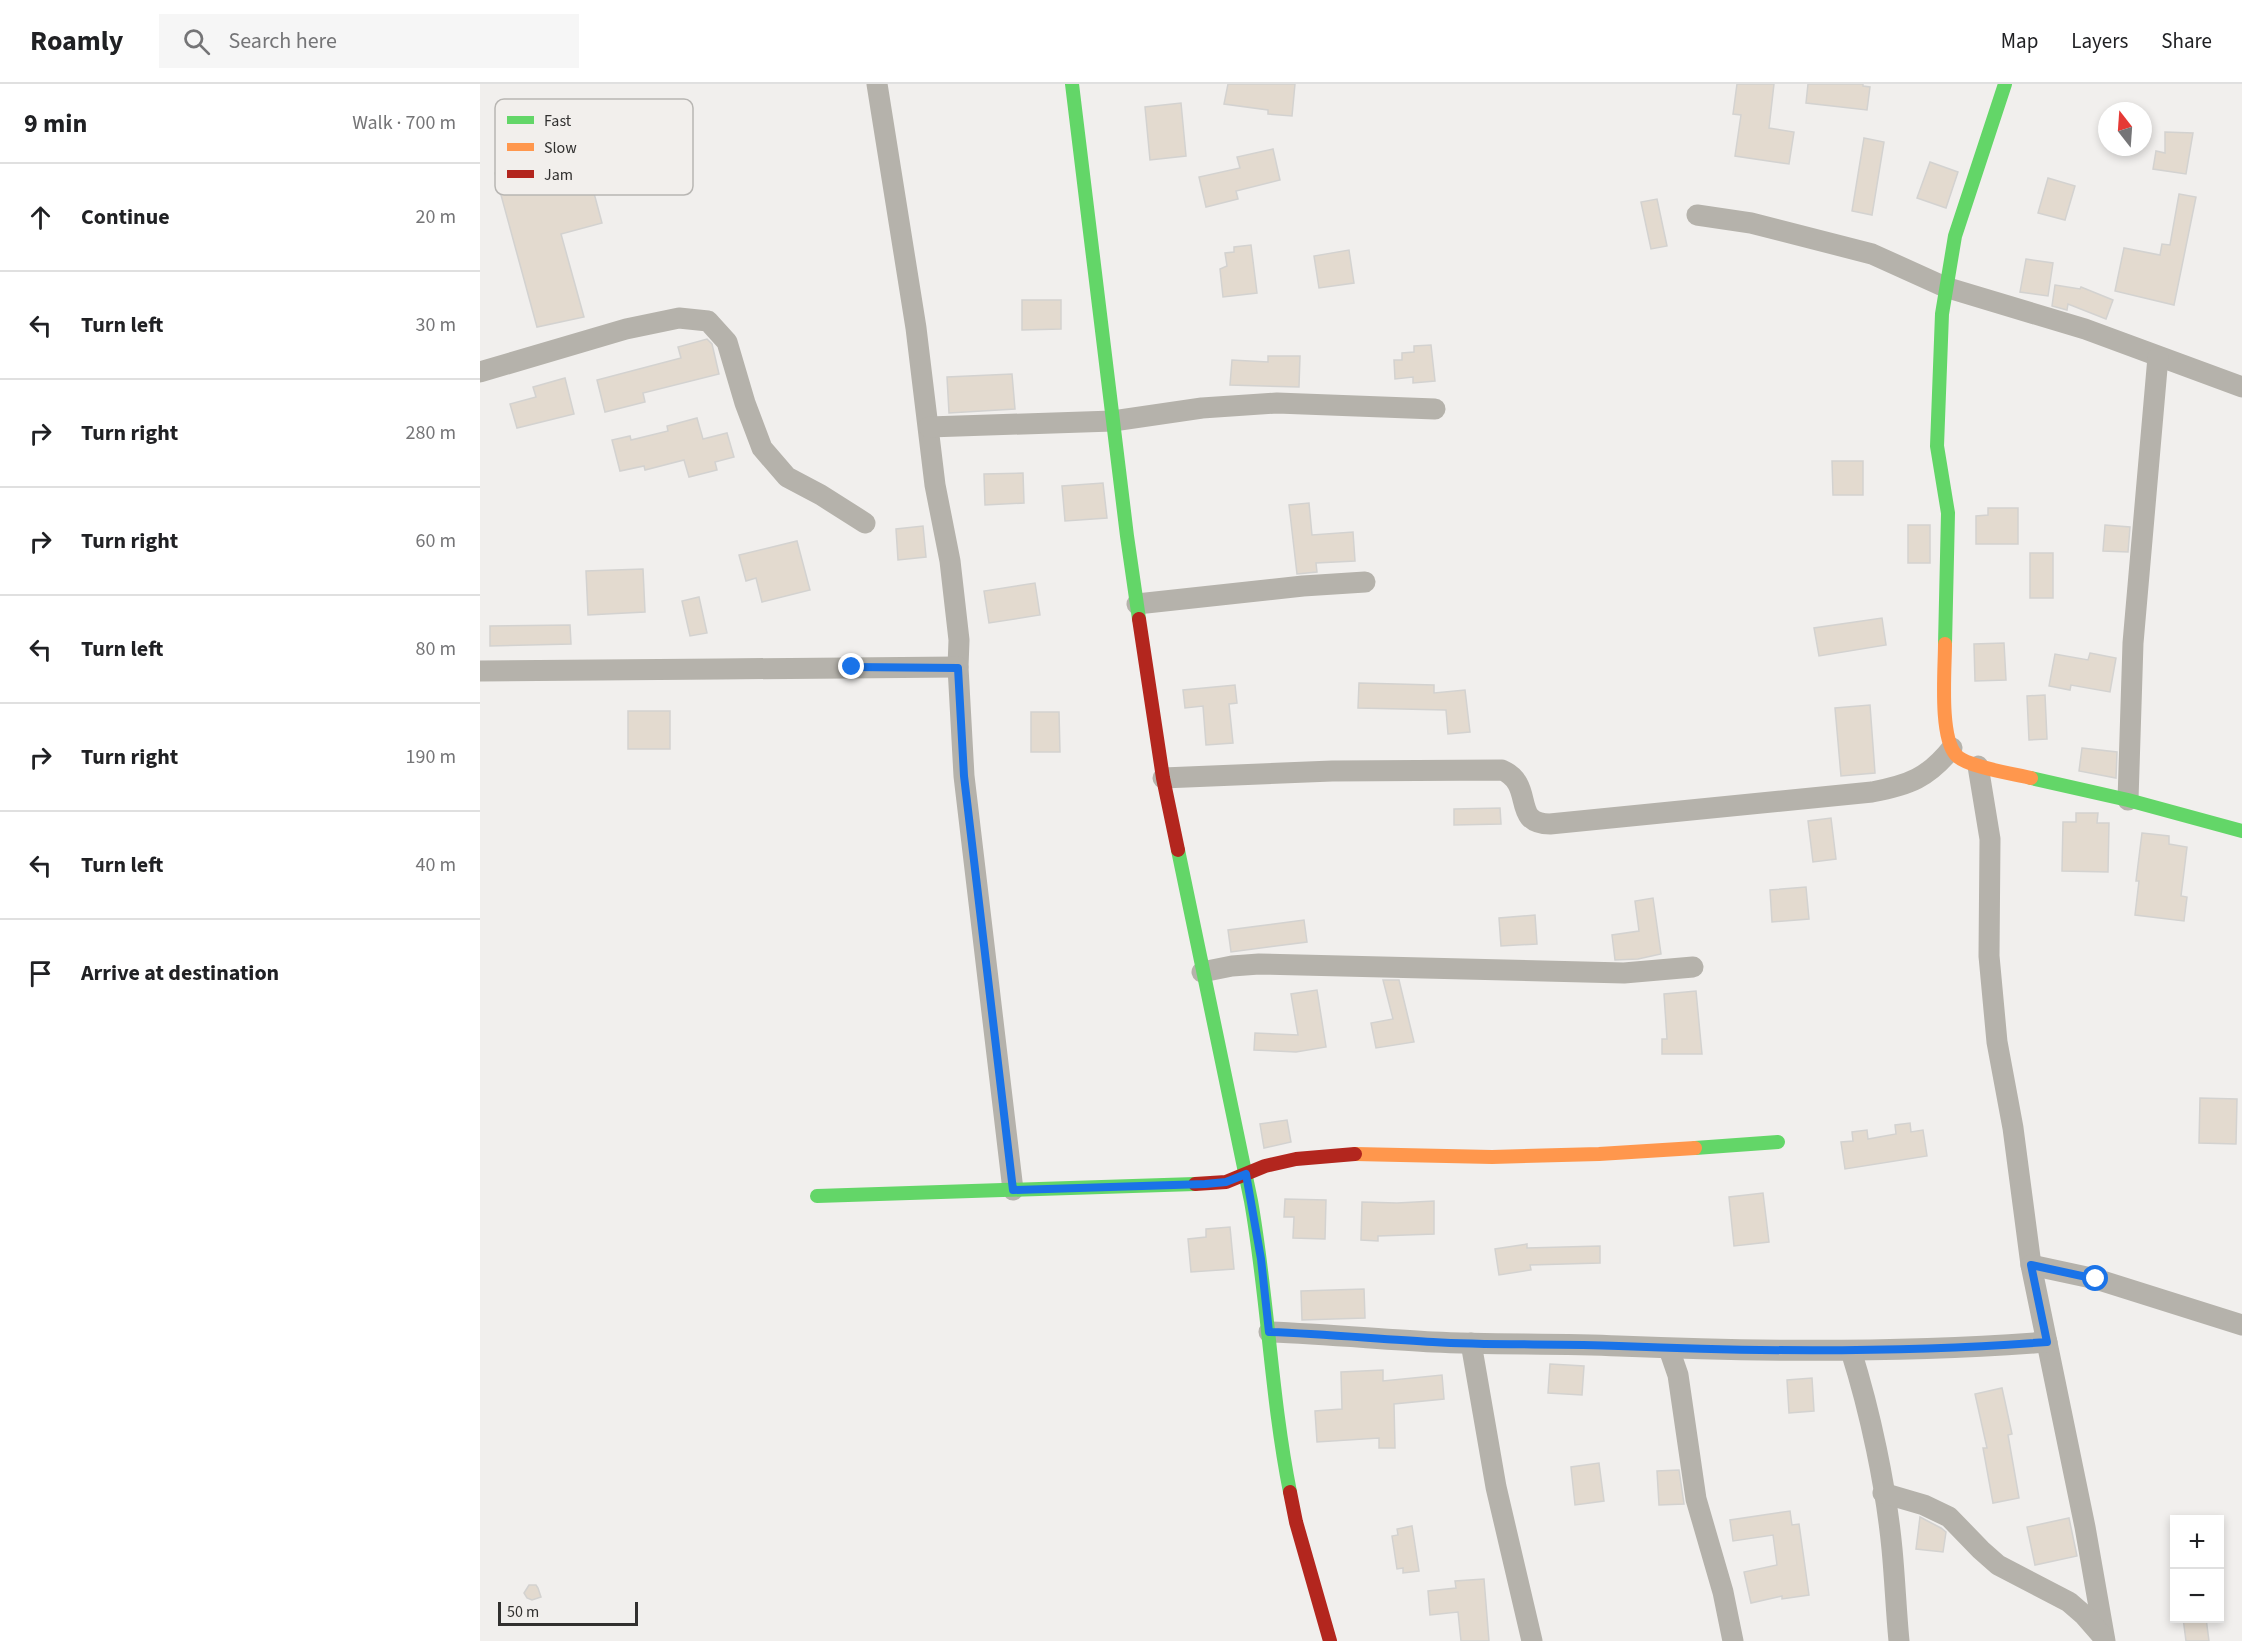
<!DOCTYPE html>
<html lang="en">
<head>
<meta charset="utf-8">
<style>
	:root { --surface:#fff; --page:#f6f6f6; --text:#202124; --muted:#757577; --line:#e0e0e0 }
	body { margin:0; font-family:"Source Sans 3",sans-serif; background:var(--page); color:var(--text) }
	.controls { position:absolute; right:18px; bottom:18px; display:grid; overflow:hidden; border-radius:0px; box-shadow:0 3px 9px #0003 }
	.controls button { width:54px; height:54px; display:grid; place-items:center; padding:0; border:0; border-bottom:2px solid var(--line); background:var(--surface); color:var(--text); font:30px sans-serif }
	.compass { position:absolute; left:1618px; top:18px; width:54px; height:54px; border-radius:50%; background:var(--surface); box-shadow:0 3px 9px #0003; rotate:343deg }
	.scale { position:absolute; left:18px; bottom:15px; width:140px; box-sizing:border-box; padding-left:6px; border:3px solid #31302f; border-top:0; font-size:16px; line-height:21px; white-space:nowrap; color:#31302f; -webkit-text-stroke:4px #f2efec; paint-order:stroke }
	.stop { position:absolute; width:18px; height:18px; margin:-14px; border:4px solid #1a73e8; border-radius:50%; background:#fff }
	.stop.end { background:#1a73e8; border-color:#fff; box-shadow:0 2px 6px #0008 }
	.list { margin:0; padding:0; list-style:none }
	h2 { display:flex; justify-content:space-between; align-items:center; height:78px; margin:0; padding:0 24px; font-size:26px }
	h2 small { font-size:20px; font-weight:400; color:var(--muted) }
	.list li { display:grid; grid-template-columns:39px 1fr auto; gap:18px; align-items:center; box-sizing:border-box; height:108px; padding:0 24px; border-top:2px solid var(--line) }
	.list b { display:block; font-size:22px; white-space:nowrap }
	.list em { font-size:20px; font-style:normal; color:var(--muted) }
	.icon { flex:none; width:33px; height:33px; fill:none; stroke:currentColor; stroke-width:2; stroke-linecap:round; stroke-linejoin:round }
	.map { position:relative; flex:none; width:1762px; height:1557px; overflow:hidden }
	header { display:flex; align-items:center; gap:36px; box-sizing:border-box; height:84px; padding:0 30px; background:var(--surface); border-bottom:2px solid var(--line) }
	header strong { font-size:28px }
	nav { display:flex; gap:33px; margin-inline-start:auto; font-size:21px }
	.search { width:420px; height:54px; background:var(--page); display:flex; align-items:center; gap:15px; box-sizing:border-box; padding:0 21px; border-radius:0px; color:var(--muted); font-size:22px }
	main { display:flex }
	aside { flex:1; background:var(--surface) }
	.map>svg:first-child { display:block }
</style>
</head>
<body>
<header>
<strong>Roamly</strong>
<div class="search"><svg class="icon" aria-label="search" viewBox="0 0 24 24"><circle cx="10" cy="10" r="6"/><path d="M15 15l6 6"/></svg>Search here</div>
<nav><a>Map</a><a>Layers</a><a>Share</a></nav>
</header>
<main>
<aside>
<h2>9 min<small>Walk · 700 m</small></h2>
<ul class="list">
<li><svg class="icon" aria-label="ahead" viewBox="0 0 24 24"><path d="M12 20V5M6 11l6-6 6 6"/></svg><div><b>Continue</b></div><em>20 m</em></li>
<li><svg class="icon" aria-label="left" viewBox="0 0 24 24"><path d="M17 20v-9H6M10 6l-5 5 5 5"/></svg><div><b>Turn left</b></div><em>30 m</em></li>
<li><svg class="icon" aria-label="right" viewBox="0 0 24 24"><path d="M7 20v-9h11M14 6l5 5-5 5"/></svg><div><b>Turn right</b></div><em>280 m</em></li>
<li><svg class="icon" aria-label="right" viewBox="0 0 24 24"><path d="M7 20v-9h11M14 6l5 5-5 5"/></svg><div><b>Turn right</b></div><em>60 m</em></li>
<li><svg class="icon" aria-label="left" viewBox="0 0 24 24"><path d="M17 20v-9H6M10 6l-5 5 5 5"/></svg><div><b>Turn left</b></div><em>80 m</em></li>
<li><svg class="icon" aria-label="right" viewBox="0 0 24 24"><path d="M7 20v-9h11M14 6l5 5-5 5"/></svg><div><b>Turn right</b></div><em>190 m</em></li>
<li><svg class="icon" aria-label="left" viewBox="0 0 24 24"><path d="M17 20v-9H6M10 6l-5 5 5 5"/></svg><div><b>Turn left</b></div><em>40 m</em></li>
<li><svg class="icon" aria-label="arrive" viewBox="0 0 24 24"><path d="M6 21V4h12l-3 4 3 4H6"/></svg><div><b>Arrive at destination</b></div></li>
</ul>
</aside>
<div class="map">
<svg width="1762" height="1557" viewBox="0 0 1762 1557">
	<rect width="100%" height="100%" fill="#f1efed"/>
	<g fill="#e3dacf" stroke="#d3d2d0" stroke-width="1.5">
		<path d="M748,0H815L812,32L788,30V26L744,20Z"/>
		<path d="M1257,0H1294L1289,44L1314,48L1309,80L1255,72L1261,31L1253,30Z"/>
		<path d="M1328,0H1383V2L1390,3L1387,26L1326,19Z"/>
		<path d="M701,19L706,72L670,76L665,23Z"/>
		<path d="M1685,48L1713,49L1706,90L1673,85L1676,67L1685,69Z"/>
		<path d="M1384,54L1404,58L1392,131L1372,127Z"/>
		<path d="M793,65L800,96L756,107L758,115L726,123L719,93L760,84L757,73Z"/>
		<path d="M103,68L122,139L81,150L104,233L57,243L15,89L62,76L63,79Z"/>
		<path d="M1450,78L1478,88L1466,124L1437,114Z"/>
		<path d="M1568,94L1595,102L1585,136L1558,129Z"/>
		<path d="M1699,110L1716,113L1694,221L1635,207L1644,164L1680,171L1682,160L1690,161Z"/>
		<path d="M1177,115L1187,162L1171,165L1161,118Z"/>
		<path d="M771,161L777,209L743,213L740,185L747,182L745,169L754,168V163Z"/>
		<path d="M869,166L874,199L839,204L834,172Z"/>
		<path d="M1546,175L1573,179L1568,212L1540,208Z"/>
		<path d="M1575,201L1600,205L1601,203L1633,216L1626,235L1588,220L1587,226L1572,222Z"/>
		<path d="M542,216H581V245L542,246Z"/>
		<path d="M227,255L232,260L239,290L163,309L165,318L125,328L117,296L201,274L198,263Z"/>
		<path d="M951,261L955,297L933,299V293L915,295L914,276H922V269L934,268V262Z"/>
		<path d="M788,272H820L819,303L750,301L752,276L788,278Z"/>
		<path d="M532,290L535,325L469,329L467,293Z"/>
		<path d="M85,294L94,330L37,344L30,320L56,313L53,303Z"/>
		<path d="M217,334L223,355L247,349L254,373L235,378L237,386L209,393L204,376L165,386L164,382L140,387L132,356L150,352L151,356L188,347L187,342Z"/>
		<path d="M1352,377H1383V411H1353Z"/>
		<path d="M543,389L544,419L505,421L504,390Z"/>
		<path d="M623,399L627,434L585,437L582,402Z"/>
		<path d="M829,419L832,451L873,448L875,477L836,479L837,488L817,490L809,421Z"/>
		<path d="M1508,424H1538V460H1496V432L1508,431Z"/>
		<rect x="1428" y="441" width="22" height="38"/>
		<path d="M1625,441L1650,443L1648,468L1623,467Z"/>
		<path d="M443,442L446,473L418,476L416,445Z"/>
		<path d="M317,457L330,506L282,518L276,494L266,497L259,471Z"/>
		<rect x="1550" y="469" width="23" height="45"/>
		<path d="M163,485L165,528L108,531L106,487Z"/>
		<path d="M555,499L560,531L509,539L504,507Z"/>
		<path d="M219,513L227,549L210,552L202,517Z"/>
		<path d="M1402,534L1406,561L1339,572L1334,544Z"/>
		<path d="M90,541L91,560L10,562V542Z"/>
		<path d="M1524,559L1526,596L1495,597L1494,560Z"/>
		<path d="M1610,569L1636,574L1630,608L1591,601L1590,606L1569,602L1575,570L1608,576Z"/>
		<path d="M879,599L954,601V609L985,606L990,648L968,650L966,626L878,624Z"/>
		<path d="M755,601L757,619L749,620L753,659L726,661L723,622L705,624L703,606Z"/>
		<path d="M1565,611L1567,655L1549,656L1547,612Z"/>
		<path d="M1390,621L1395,689L1361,692L1355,624Z"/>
		<rect x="148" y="627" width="42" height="38"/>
		<path d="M551,628H579L580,668H551Z"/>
		<path d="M1602,664L1637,668L1636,694L1599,687Z"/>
		<path d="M1020,724L1021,740L974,741V725Z"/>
		<path d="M1596,729H1618L1617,739H1629L1628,788L1582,787L1583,738H1596Z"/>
		<path d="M1351,734L1356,775L1333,778L1328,737Z"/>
		<path d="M1662,749L1689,752V760L1707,763L1701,812L1707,813L1704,837L1655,831L1659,797H1656Z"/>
		<path d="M1326,803L1329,835L1292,838L1290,806Z"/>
		<path d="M1173,814L1181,870L1158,875L1135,876L1132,851L1159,847L1155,817Z"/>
		<path d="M1055,831L1057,860L1021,862L1019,834Z"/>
		<path d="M824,836L827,858L751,868L748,846Z"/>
		<path d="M903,896H919L934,958L896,964L891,939L913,935Z"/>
		<path d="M837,906L846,963L816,968L774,966L775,949L818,951L811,910Z"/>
		<path d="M1216,907L1222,970H1182V955H1187L1184,910Z"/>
		<path d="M1720,1014L1757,1015L1756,1060L1719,1059Z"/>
		<path d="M807,1036L811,1058L784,1064L780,1040Z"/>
		<path d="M1430,1039L1431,1048L1443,1046L1447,1072L1365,1085L1361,1058L1373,1057L1372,1048L1387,1046L1388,1055L1416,1050L1415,1041Z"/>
		<path d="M1283,1109L1289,1158L1254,1162L1249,1113Z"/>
		<path d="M805,1115L846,1116L845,1155L813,1154L814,1133H804Z"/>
		<path d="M954,1117V1150L898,1152V1157L881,1156L882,1118L917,1119Z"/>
		<path d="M750,1143L754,1185L711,1188L708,1155L726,1153V1145Z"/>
		<path d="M1047,1160V1164L1120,1162V1179L1050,1181L1051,1186L1019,1191L1015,1165Z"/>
		<path d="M884,1205L885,1234L822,1236L821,1207Z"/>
		<path d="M1070,1280L1104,1282L1102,1311L1068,1309Z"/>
		<path d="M903,1286V1297L962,1291L964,1315L914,1320L915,1364H899V1354L837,1358L835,1327L862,1325L861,1288Z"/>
		<path d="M1332,1294L1334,1327L1309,1329L1307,1296Z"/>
		<path d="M1522,1304L1532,1350L1528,1351L1539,1414L1513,1419L1503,1364H1507L1495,1310Z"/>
		<path d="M1119,1379L1124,1417L1095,1421L1091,1383Z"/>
		<path d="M1199,1386L1204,1420L1179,1421L1177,1387Z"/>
		<path d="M1310,1427L1312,1441L1319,1440L1329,1511L1302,1515V1512L1271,1519L1264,1488L1297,1481L1293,1451L1253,1457L1250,1436Z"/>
		<path d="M1440,1433L1461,1444L1466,1448L1463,1468L1436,1465Z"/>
		<path d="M1589,1434L1597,1472L1555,1481L1547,1443Z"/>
		<path d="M932,1442L939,1487L923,1489V1484L917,1485L912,1452L918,1451L917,1445Z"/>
		<path d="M1004,1495L1009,1557H981L978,1528L950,1531L948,1507L976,1504L975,1497Z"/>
		<path d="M49,1501H56L58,1504L61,1513L52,1516L47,1514L44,1509Z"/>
		<path d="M1703,1534H1726L1729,1557H1706Z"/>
	</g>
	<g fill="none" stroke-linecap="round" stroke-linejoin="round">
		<g stroke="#b5b2ab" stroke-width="21">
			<path d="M397,0L436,244L455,401L470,477L479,556L478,583L484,692L533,1106"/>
			<path d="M1217,131L1271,139L1392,170L1465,203L1605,245L1762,303"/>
			<path d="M0,288L146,245L199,234L228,237L247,258L265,319L282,364L307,393L341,411L385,439"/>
			<path d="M449,343L633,337L722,324L797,319L955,325"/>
			<path d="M657,520L823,502L885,498"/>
			<path d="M0,587C159,587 319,583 478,583"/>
			<path d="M1498,682L1510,755L1509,872L1517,958L1533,1044L1551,1181L1605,1443L1625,1557"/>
			<path d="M683,694L852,687L1022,686C1056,701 1030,740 1070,740L1392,708C1429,701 1448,694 1472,664"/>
			<path d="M1648,716L1653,559L1678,273"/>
			<path d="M722,888L752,882L779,880L1144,889L1213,883"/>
			<path d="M1551,1181L1616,1195L1762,1241"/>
			<path d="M789,1248C844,1250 898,1255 953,1258C1015,1261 1077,1259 1139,1262C1281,1268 1424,1269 1567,1258"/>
			<path d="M991,1259L1016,1403L1052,1557"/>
			<path d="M1189,1265L1198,1291L1216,1415L1243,1508L1253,1557"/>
			<path d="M1371,1267C1390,1327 1406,1402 1412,1465C1415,1496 1416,1526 1419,1557"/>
			<path d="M1403,1409L1444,1421L1469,1433L1501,1466L1518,1481L1589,1518L1604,1531L1624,1554"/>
		</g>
		<g stroke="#63d668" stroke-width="14">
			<path d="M592,0L647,452L659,535"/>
			<path d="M1465,560L1468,429L1457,362L1462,230L1475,152L1525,0"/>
			<path d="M1551,694L1648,716L1762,747"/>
			<path d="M698,766L771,1117C788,1214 791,1313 810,1408"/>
			<path d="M1215,1064L1298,1058"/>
			<path d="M337,1112L715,1100"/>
		</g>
		<g stroke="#ff974d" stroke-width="14">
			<path d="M1465,560C1465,585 1459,652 1476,671C1486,683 1535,690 1551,694"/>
			<path d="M875,1070L1012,1073L1119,1070L1215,1064"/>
		</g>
		<g stroke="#b3261e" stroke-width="14">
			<path d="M659,535L683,694L698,766"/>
			<path d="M715,1100L746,1098L785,1082L816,1075L875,1070"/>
			<path d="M810,1408L816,1438L850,1557"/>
		</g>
	</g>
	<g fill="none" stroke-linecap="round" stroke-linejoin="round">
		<path stroke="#1a73e8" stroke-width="8" d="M372,583L478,584L484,692L533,1106L725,1100L746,1098L766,1090L781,1175L789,1248C844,1250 898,1255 953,1258C1015,1262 1077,1259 1139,1262C1282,1268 1424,1269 1567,1258L1551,1181L1616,1195"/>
	</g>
	<rect x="15" y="15" width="198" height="96" rx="9" fill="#f2efec" stroke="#b8b6b3" stroke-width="1.5"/>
	<rect x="27" y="32" width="27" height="8" fill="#63d668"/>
	<rect x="27" y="59" width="27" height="8" fill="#ff974d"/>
	<rect x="27" y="86" width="27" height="8" fill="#b3261e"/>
	<g font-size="16" fill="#31302f">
		<text x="64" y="42">Fast</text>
		<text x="64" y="69">Slow</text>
		<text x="64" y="96">Jam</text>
	</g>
</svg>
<div class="controls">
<button>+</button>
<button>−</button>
</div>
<svg class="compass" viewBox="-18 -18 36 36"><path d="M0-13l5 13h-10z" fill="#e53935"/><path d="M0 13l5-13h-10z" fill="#757577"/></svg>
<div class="scale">50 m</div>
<div class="stop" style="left:1616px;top:1195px"></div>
<div class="stop end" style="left:372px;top:583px"></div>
</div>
</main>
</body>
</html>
